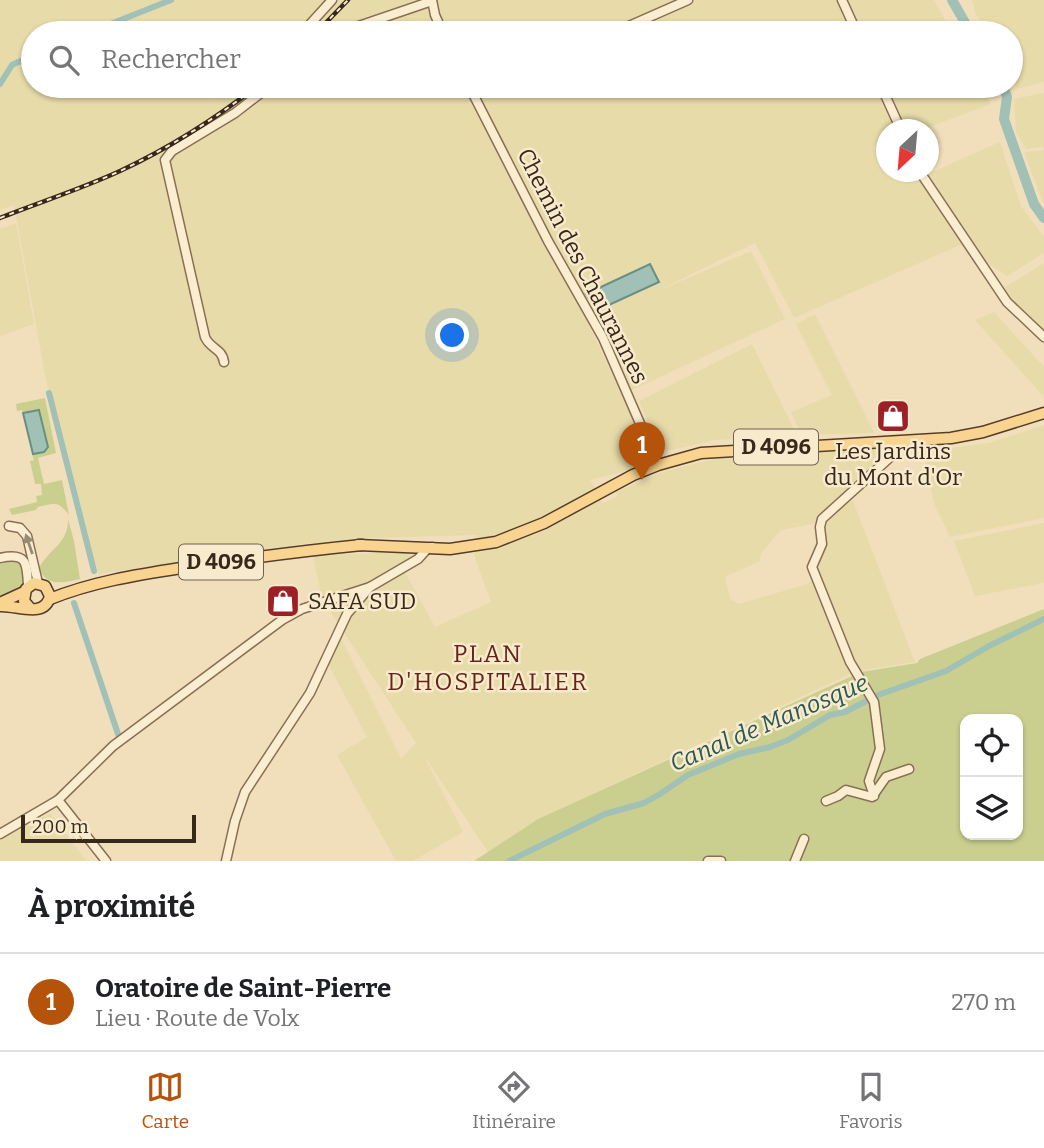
<!DOCTYPE html>
<html lang="fr">
<head>
<meta charset="utf-8">
<style>
	:root { --surface:#fff; --page:#f2f2f2; --text:#202124; --muted:#757577; --line:#e0e0e0; --accent:#b45309 }
	body { margin:0; font-family:Bitter,serif; background:var(--page); color:var(--text) }
	.controls { position:absolute; right:21px; bottom:21px; display:grid; overflow:hidden; border-radius:14px; box-shadow:0 2px 5px #0004 }
	.controls button { width:63px; height:63px; display:grid; place-items:center; padding:0; border:0; border-bottom:2px solid var(--line); background:var(--surface); color:var(--text); font:35px sans-serif }
	.compass { position:absolute; left:876px; top:119px; width:63px; height:63px; border-radius:50%; background:var(--surface); box-shadow:0 2px 5px #0004; rotate:206deg }
	.scale { position:absolute; left:21px; bottom:18px; width:175px; box-sizing:border-box; padding-left:7px; border:4px solid #37281b; border-top:0; font-size:19px; line-height:24px; white-space:nowrap; color:#37281b; -webkit-text-stroke:5px #f8eacc; paint-order:stroke }
	.you { position:absolute; left:453px; top:336px; width:24px; height:24px; margin:-18px; border:5px solid #fff; border-radius:50%; background:#1a73e8; box-shadow:0 0 0 10px #1a73e833 }
	.badge { display:grid; place-items:center; width:46px; height:46px; border-radius:50%; background:var(--accent); color:#fff; font-size:23px; font-weight:700 }
	.pin { position:absolute; translate:-50% -58px; filter:drop-shadow(0 2px 4px #0008) }
	.pin::after { content:''; position:absolute; top:37px; width:24px; height:21px; background:inherit; clip-path:polygon(0 0,100% 0,50% 100%) }
	.list { margin:0; padding:0; list-style:none }
	h2 { display:flex; justify-content:space-between; align-items:center; height:91px; margin:0; padding:0 28px; font-size:30px }
	h2 small { font-size:23px; font-weight:400; color:var(--muted) }
	.list li { display:grid; grid-template-columns:46px 1fr auto; gap:21px; align-items:center; box-sizing:border-box; height:98px; padding:0 28px; border-top:2px solid var(--line) }
	.list b { display:block; font-size:26px; white-space:nowrap }
	.list p { margin:0; font-size:23px; white-space:nowrap; color:var(--muted) }
	.list em { font-size:23px; font-style:normal; color:var(--muted) }
	.icon { flex:none; width:38px; height:38px; fill:none; stroke:currentColor; stroke-width:2; stroke-linecap:round; stroke-linejoin:round }
	.map { position:relative; flex:none; width:1044px; height:861px; overflow:hidden }
	.search { position:absolute; background:var(--surface); box-shadow:0 2px 5px #0004; left:21px; right:21px; top:21px; height:77px; display:flex; align-items:center; gap:18px; box-sizing:border-box; padding:0 24px; border-radius:38px; color:var(--muted); font-size:26px }
	.sheet { height:189px; background:var(--surface) }
	nav { display:flex; justify-content:space-around; align-items:center; box-sizing:border-box; height:98px; border-top:2px solid var(--line); background:var(--surface); font-size:19px; color:var(--muted) }
	nav a { display:grid; justify-items:center; gap:4px }
	nav .on { color:var(--accent) }
	.map>svg:first-child { display:block }
</style>
</head>
<body>
<div class="map">
<svg width="1044" height="861" viewBox="0 0 1044 861">
	<rect width="100%" height="100%" fill="#f1dfbc"/>
	<g fill="#e7dba9">
		<path d="M0,0H934L952,33H33V86H981L991,104L924,129L886,130V172H918L921,177L1000,142L1021,206L1044,237V253L1007,276L960,245L794,318L755,243L655,292L751,251L785,319L632,390L601,319L589,325L650,456L637,468L590,480L603,503L618,496L616,492L666,471L722,457L889,447L890,453L813,524L781,530L761,553L760,561L725,577L730,599L739,604L807,584L817,576L815,565L824,524L845,502L853,501L915,662L857,671L538,819L488,852L423,754L463,832L413,861H396L337,755L367,737L326,660L338,632L401,759L416,743L322,599L313,555L416,552L405,572L435,627L491,602L474,555L477,535L368,538L303,544L98,574L46,380L14,205L0,210Z"/>
		<path d="M972,0H1044V82L1016,89L1011,67V33H992L976,15Z"/>
		<path d="M1044,93V149L1042,147L1026,149L1016,132L1014,99Z"/>
		<path d="M1044,150V205L1024,152Z"/>
		<path d="M16,223L34,324L0,336V229Z"/>
		<path d="M1044,263V337L999,291Z"/>
		<path d="M994,312L1044,367V397L975,320Z"/>
		<path d="M815,314L874,433L801,435L791,412L832,395L796,324Z"/>
		<path d="M752,344L797,435L715,440L661,452L639,401Z"/>
		<path d="M1044,425V518L950,537L934,503L923,452L989,443Z"/>
		<path d="M1044,523V583L975,596L954,541Z"/>
		<path d="M51,814L86,861H0V832Z"/>
	</g>
	<g fill="#cacf90" fill-rule="evenodd">
		<path d="M45,398L56,453L38,458L44,484L62,480L69,515C58,501 56,503 38,507L36,510L12,515L9,509L37,502L36,496L42,495L41,484H35L30,461L34,460L32,454L44,453L48,447L40,410L23,413L22,410L17,411L16,404Z"/>
		<path d="M68,519L74,541L80,579C63,583 46,587 39,568C49,549 69,543 68,519Z"/>
		<path d="M15,559L23,565C25,590 21,588 0,599V562Z"/>
		<path d="M1044,609V861H474L538,819L861,672L917,663L920,659ZM965,719H1018V835H965Z"/>
	</g>
	<g fill="#a1c1b7" stroke="#688f84" stroke-width="2">
		<path d="M650,264L659,282L598,310L586,294Z"/>
		<path d="M39,410L48,447L44,452L33,454L23,413Z"/>
	</g>
	<g fill="none" stroke-linecap="round" stroke-linejoin="round">
		<g stroke="#a1c1b7" stroke-width="6">
			<path d="M88,33L171,0"/>
			<path d="M0,84L12,65L33,55"/>
			<path d="M49,393L94,571"/>
			<path d="M74,603L119,737"/>
			<path d="M509,861L605,814L644,803L660,794L688,775L739,754L770,747L788,740L830,715L845,712L878,695L946,671L989,646L1044,619"/>
		</g>
		<g stroke="#a1c1b7" stroke-width="10">
			<path d="M952,0L971,33"/>
			<path d="M1003,86L1007,97L1004,119L1034,204L1044,218"/>
		</g>
		<g stroke="#896f55" stroke-width="11">
			<g id="minor">
				<path d="M432,0L435,15L443,33"/>
				<path d="M842,0L857,33"/>
				<path d="M302,33L332,0"/>
				<path d="M338,33L432,1"/>
				<path d="M613,33L688,0"/>
				<path d="M469,86L548,241L603,338L658,465"/>
				<path d="M881,86L901,130"/>
				<path d="M474,95L495,86"/>
				<path d="M920,172L1007,302L1044,337"/>
				<path d="M224,362C222,348 210,349 205,337L165,160L172,151L235,113L270,86"/>
				<path d="M9,526L20,528L27,536L38,583"/>
				<path d="M0,558C27,552 27,563 28,586"/>
				<path d="M874,796L869,781L880,749L874,702L850,662L812,567L822,544L820,527L822,519L896,452L902,441"/>
				<path d="M58,800L106,861"/>
				<path d="M826,801L838,796L846,790L872,797L886,777L909,769"/>
				<path d="M0,834L58,800L113,746L282,620L302,609L370,587"/>
				<path d="M226,861L235,821L245,792L310,693L347,614L370,587L418,559L428,548L432,547"/>
				<path d="M708,861H721"/>
				<path d="M795,861L804,839"/>
			</g>
		</g>
		<g stroke="#563d2a" stroke-width="13">
			<g id="major">
				<path d="M358,545L450,549L496,542L544,523L633,475L658,465L701,453L951,438L983,432L1044,413"/>
				<path d="M50,599C92,582 136,575 181,568C241,559 301,551 362,545"/>
				<path d="M0,603L24,592"/>
				<path d="M0,606C17,605 45,619 50,596L45,586L34,583L26,589L24,601L30,608"/>
			</g>
		</g>
		<use href="#minor" stroke="#fbedd0" stroke-width="8"/>
		<use href="#major" stroke="#f8d490" stroke-width="10"/>
		<g stroke="#37281b" stroke-width="4.5">
			<g id="rail">
				<path d="M316,33L348,0"/>
				<path d="M0,218C40,202 81,189 120,171C169,148 215,119 257,86"/>
			</g>
		</g>
		<use href="#rail" stroke="#f8eacc" stroke-width="2" stroke-dasharray="5" stroke-linecap="butt"/>
	</g>
	<defs><path id="oneway-solid" d="M-6-.8H1V-3.2L6.5 0L1 3.2V.8H-6Z" transform="scale(1.75)"/></defs>
	<use fill="#998a76" href="#oneway-solid" transform="translate(29 544) rotate(-109)"/>
	<defs>
		<g id="shop-square" transform="scale(1.75)"><rect x="-9" y="-9" width="18" height="18" rx="4" fill="#9d2026" stroke="#f8eacc"/><path d="M-5-2.5h2.3a2.7 3.5 0 0 1 5.4 0H5L5.5 6h-11ZM-1.5-2.5h3a1.5 2.3 0 0 0-3 0Z" fill="#fff"/></g>
	</defs>
	<g fill-rule="evenodd">
		<use href="#shop-square" x="893" y="416"/>
		<use href="#shop-square" x="283" y="601"/>
	</g>
	<g text-anchor="middle" dominant-baseline="central" stroke-width="5" stroke-linejoin="round" paint-order="stroke">
		<g fill="#f8eacc" stroke="#716250" stroke-width="2">
			<rect x="734" y="429.5" width="84" height="35" rx="5"/>
			<rect x="179" y="544.5" width="84" height="35" rx="5"/>
		</g>
		<g font-size="21" font-weight="bold" fill="#37281b">
			<text x="776" y="447">D 4096</text>
			<text x="221" y="562">D 4096</text>
		</g>
		<g font-size="23" fill="#37281b" stroke="#f8eacc">
			<text transform="translate(583 266) rotate(63)">Chemin des Chaurannes</text>
		</g>
		<g font-size="23" fill="#37281b" stroke="#f8eacc">
			<text x="893" y="451">Les Jardins<tspan x="893" dy="26">du Mont d'Or</tspan></text>
			<text x="308" y="601" text-anchor="start">SAFA SUD</text>
		</g>
		<g font-size="24" letter-spacing="2" fill="#672517" stroke="#f8eacc">
			<text x="488" y="654">PLAN<tspan x="488" dy="28">D'HOSPITALIER</tspan></text>
		</g>
		<g font-size="24" font-style="italic" fill="#295954" stroke="#f8eacc">
			<text transform="translate(769 723) rotate(-23)">Canal de Manosque</text>
		</g>
	</g>
</svg>
<div class="controls">
<button><svg class="icon" aria-label="locate" viewBox="0 0 24 24"><circle cx="12" cy="12" r="6"/><path d="M12 2v4M12 18v4M2 12h4M18 12h4"/></svg></button>
<button><svg class="icon" aria-label="layers" viewBox="0 0 24 24"><path d="M12 4l9 5-9 5-9-5zM3 14l9 5 9-5"/></svg></button>
</div>
<svg class="compass" viewBox="-18 -18 36 36"><path d="M0-13l5 13h-10z" fill="#e53935"/><path d="M0 13l5-13h-10z" fill="#757577"/></svg>
<div class="scale">200 m</div>
<div class="you"></div>
<div class="pin badge" style="left:642px;top:480px">1</div>
<div class="search"><svg class="icon" aria-label="search" viewBox="0 0 24 24"><circle cx="10" cy="10" r="6"/><path d="M15 15l6 6"/></svg>Rechercher</div>
</div>
<section class="sheet">
<h2>À proximité<small></small></h2>
<ul class="list">
<li><span class="badge">1</span><div><b>Oratoire de Saint-Pierre</b><p>Lieu · Route de Volx</p></div><em>270 m</em></li>
</ul>
</section>
<nav>
<a class="on"><svg class="icon" aria-label="map" viewBox="0 0 24 24"><path d="M3 6l6-2 6 2 6-2v14l-6 2-6-2-6 2zM9 4v14M15 6v14"/></svg>Carte</a>
<a><svg class="icon" aria-label="directions" viewBox="0 0 24 24"><path d="M12 3l9 9-9 9-9-9zM9 14v-3h6M13 9l2 2-2 2"/></svg>Itinéraire</a>
<a><svg class="icon" aria-label="saved" viewBox="0 0 24 24"><path d="M7 4h10v16l-5-4-5 4z"/></svg>Favoris</a>
</nav>
</body>
</html>
